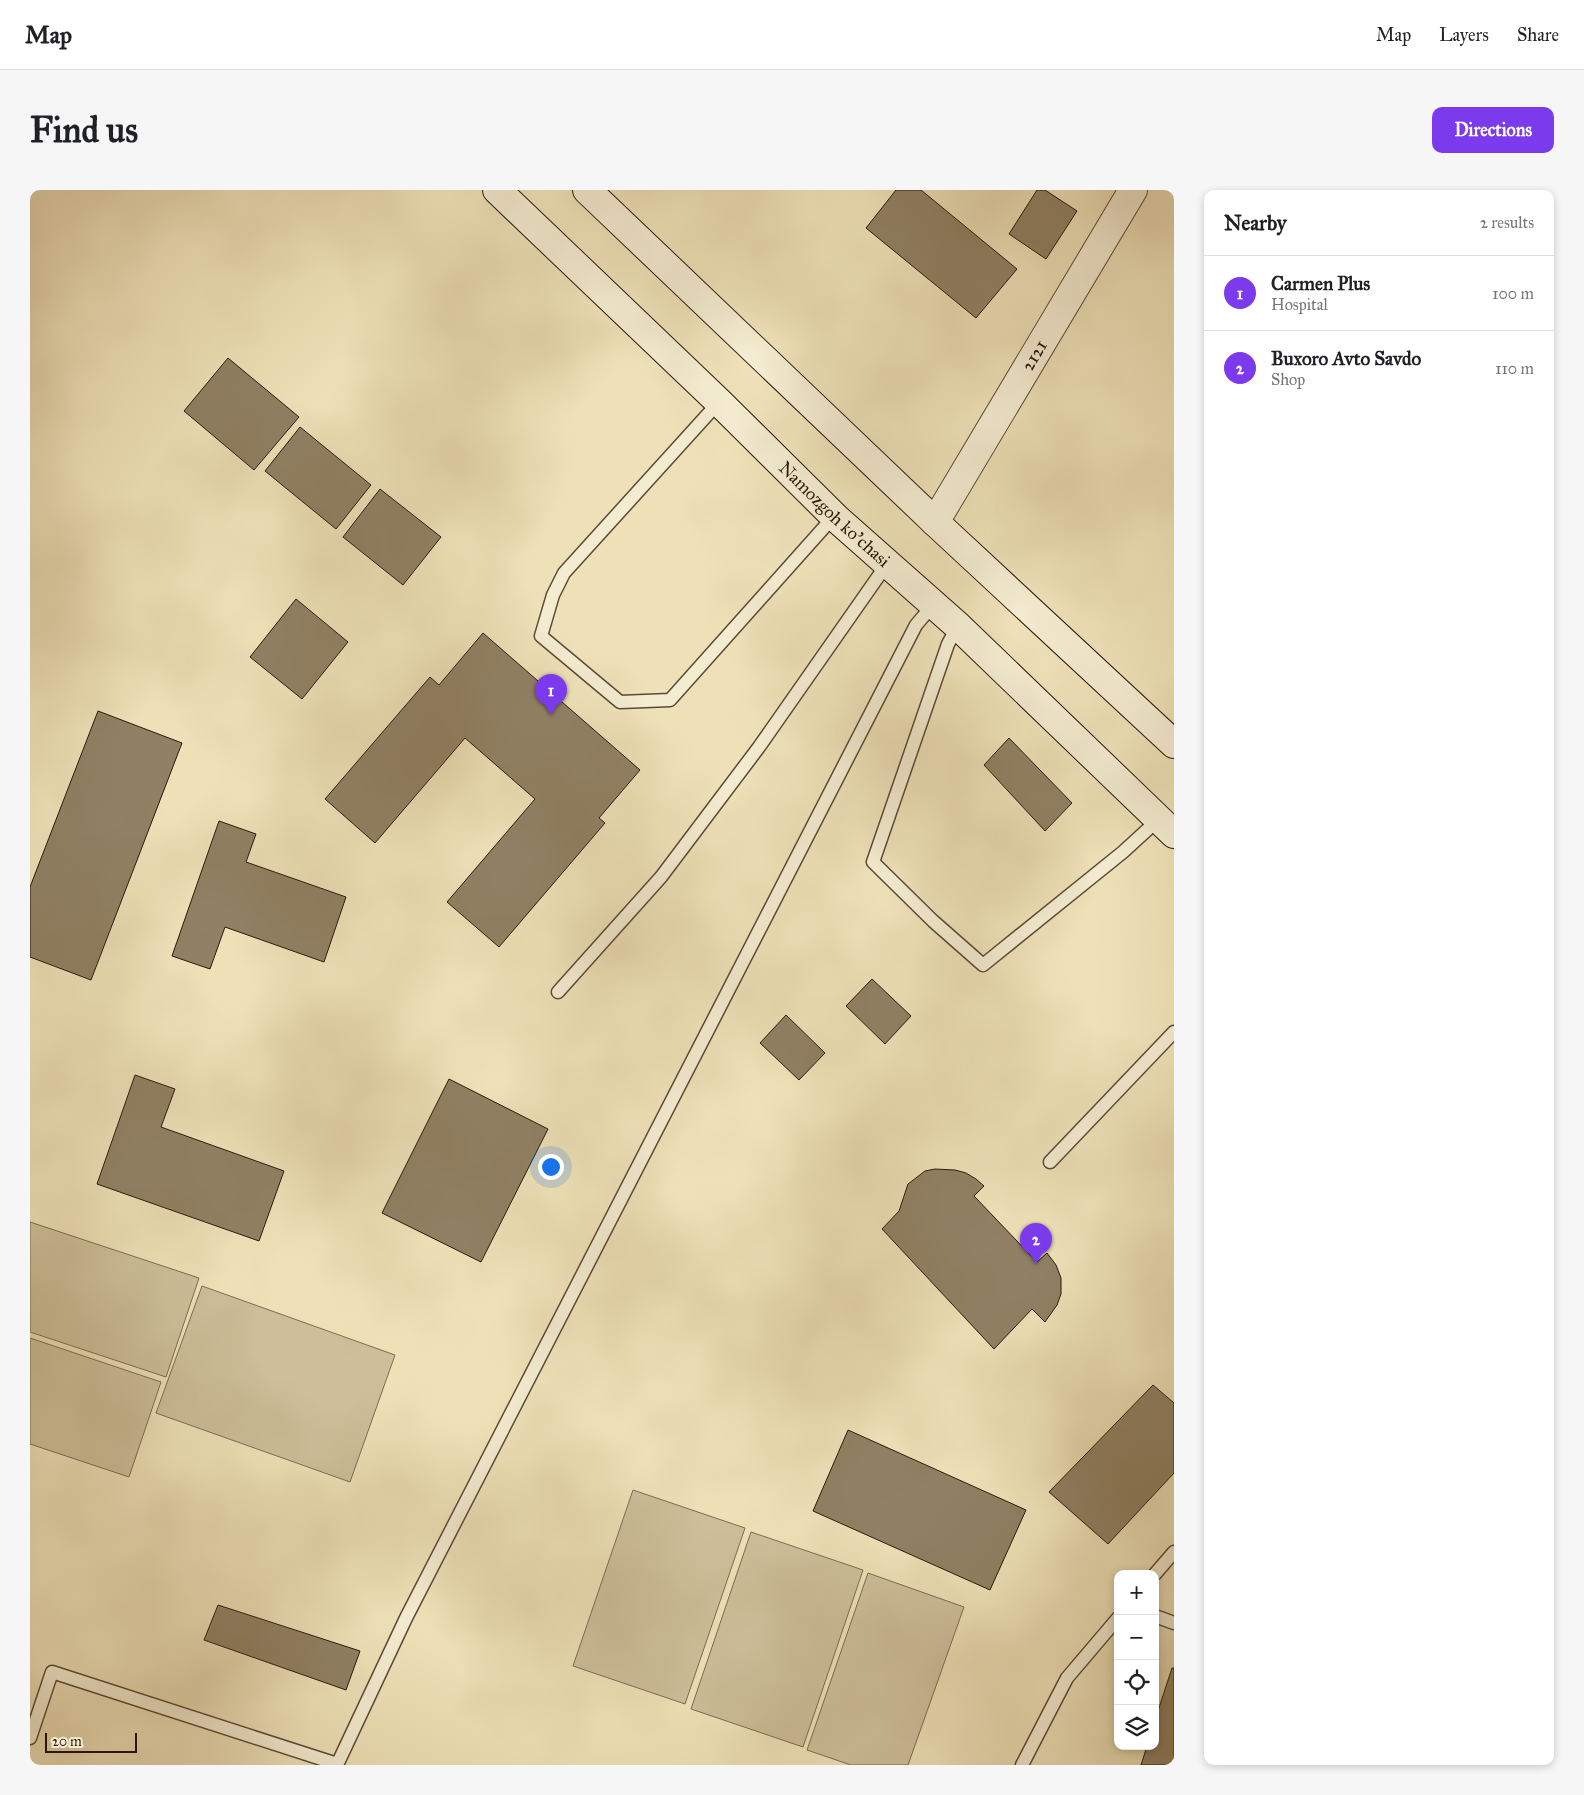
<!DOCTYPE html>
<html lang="en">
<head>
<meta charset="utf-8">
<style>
	:root { --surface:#fff; --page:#f6f6f6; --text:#202124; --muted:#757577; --line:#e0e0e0; --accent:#7c3aed }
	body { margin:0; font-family:"IM FELL Great Primer",serif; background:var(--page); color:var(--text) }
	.controls { position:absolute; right:15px; bottom:15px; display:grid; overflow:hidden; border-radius:10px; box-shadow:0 2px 8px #0003 }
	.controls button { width:45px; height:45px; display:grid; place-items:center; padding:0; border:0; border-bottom:1px solid var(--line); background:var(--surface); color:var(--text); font:25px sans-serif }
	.scale { position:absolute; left:15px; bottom:12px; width:92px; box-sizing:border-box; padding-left:5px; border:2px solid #2b180a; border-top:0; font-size:14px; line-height:18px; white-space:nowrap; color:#2b180a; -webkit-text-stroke:4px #f4ecd1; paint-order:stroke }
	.you { position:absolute; left:520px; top:976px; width:18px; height:18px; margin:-12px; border:4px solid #fff; border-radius:50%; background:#1a73e8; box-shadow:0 0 0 8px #1a73e833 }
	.badge { display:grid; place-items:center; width:32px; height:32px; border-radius:50%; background:var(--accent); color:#fff; font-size:16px; font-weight:700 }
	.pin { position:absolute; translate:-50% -41px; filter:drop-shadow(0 1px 2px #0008) }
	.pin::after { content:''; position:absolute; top:26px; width:18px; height:15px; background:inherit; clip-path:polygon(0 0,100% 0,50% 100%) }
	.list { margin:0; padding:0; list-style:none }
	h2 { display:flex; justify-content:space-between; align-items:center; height:65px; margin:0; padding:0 20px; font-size:21px }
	h2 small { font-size:16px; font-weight:400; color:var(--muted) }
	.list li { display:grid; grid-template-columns:32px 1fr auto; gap:15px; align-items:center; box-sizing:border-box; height:75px; padding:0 20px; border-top:1px solid var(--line) }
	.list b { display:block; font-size:19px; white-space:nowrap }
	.list p { margin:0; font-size:16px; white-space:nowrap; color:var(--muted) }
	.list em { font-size:16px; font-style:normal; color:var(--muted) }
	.icon { flex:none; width:28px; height:28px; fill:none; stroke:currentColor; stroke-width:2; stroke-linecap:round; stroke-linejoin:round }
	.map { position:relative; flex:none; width:1144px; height:1575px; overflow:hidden; border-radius:10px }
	header { display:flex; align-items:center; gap:30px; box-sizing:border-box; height:70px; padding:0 25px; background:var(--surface); border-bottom:1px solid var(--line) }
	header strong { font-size:24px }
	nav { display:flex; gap:28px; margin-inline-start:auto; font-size:18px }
	.intro { display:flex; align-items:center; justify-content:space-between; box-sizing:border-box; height:120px; padding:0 30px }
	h1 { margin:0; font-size:35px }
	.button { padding:12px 22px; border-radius:10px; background:var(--accent); color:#fff; font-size:18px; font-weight:700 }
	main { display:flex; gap:30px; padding:0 30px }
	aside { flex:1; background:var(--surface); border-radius:10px; box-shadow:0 2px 8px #0003 }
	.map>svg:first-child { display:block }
</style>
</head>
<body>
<header>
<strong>Map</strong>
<nav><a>Map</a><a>Layers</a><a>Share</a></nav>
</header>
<div class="intro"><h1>Find us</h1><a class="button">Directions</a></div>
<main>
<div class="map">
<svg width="1144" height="1575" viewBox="0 0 1144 1575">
	<rect width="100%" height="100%" fill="#eee1b8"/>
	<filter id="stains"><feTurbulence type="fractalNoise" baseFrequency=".004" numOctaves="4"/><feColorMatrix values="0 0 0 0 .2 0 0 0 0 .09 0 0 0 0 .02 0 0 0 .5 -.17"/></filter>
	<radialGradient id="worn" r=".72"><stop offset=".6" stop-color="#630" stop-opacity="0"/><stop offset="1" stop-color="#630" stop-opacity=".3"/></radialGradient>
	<g fill="#cdbf9a" stroke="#7c6c52">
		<path d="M0,1032L169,1088L136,1187L0,1142Z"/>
		<path d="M172,1096L365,1165L320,1292L126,1223Z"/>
		<path d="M0,1148L131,1192L99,1287L0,1254Z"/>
		<path d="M603,1300L715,1338L655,1514L543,1476Z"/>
		<path d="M721,1342L833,1380L773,1557L661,1519Z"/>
		<path d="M838,1383L934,1417L878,1575H821L777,1560Z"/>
	</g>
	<g fill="#908164" stroke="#2b180a">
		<path d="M866,0H891L987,79L946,128L836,38Z"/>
		<path d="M1007,0H1015L1047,21L1016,69L979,44Z"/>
		<path d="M198,168L269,227L224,280L154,221Z"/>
		<path d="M270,237L341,295L306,339L235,281Z"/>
		<path d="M350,299L411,347L373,395L313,347Z"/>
		<path d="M266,409L318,452L272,509L220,467Z"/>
		<path d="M453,443L610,580L569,628L575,633L469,757L417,712L505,609L435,548L345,653L295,609L400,487L409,495Z"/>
		<path d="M68,521L152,553L61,790L0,767V697Z"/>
		<path d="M979,548L1042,613L1015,641L954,575Z"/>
		<path d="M189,631L226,644L216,672L316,707L294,772L195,737L180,779L142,766Z"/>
		<path d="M842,789L881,826L855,854L816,816Z"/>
		<path d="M756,825L795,863L769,890L730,853Z"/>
		<path d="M105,885L145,899L131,937L254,981L229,1051L67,994Z"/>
		<path d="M419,889L518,939L451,1072L352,1023Z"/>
		<path d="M905,979L925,980L936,983L946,989L954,996L944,1006L1007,1072L1017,1063L1026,1075L1031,1088V1104L1027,1115L1015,1132L1002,1119L964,1159L852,1039L869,1021L878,994L895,981Z"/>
		<path d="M1123,1195L1144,1213V1283L1078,1354L1019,1302Z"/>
		<path d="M818,1240L996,1320L960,1400L783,1321Z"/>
		<path d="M188,1415L330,1461L316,1500L174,1450Z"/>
		<path d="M1142,1478H1144V1575H1111L1117,1556H1125V1530Z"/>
	</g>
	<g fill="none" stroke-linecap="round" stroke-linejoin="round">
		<g stroke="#5c4a36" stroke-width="15">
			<g id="service">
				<path d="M689,212L534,383L523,405L511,446L590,512L640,510L798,333L806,328"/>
				<path d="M928,436L918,454L843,672L903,731L953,775L1093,662L1129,629"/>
				<path d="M528,802L631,687L729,557L857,374"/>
				<path d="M1020,972L1144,842"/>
				<path d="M1125,1384L1144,1362"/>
				<path d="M1125,1426L1144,1433"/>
				<path d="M0,1548L22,1482L307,1574"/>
				<path d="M307,1575L376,1428L886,435L903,415"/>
				<path d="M992,1575L1037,1488L1088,1428"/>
			</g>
		</g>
		<g stroke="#5c4a36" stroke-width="30">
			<g id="tertiary">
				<path id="s1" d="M905,332L1103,0"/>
			</g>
		</g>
		<g stroke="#2b180a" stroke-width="30">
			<g id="secondary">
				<path id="s2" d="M467,0L689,212L806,328L928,436L1144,644"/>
				<path d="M557,0L905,332L1144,554"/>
			</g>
		</g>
		<use href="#service" stroke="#f4ecd1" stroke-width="12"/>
		<use href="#tertiary" stroke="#f4ecd1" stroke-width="28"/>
		<use href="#secondary" stroke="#f4ecd1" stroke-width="28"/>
	</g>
	<g text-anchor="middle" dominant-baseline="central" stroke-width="4.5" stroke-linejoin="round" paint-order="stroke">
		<g font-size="18" fill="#2b180a" stroke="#f4ecd1">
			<text stroke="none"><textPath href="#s1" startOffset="194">2121</textPath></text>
			<text stroke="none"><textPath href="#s2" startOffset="468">Namozgoh ko'chasi</textPath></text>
		</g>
	</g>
	<rect width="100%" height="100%" filter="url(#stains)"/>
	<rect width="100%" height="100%" fill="url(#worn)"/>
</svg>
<div class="controls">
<button>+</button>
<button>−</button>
<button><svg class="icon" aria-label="locate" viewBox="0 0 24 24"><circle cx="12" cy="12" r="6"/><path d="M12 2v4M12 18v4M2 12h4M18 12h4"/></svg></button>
<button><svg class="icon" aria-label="layers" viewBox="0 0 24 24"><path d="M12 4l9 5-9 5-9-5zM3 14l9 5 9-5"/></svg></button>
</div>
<div class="scale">20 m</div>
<div class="you"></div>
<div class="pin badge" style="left:521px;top:525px">1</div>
<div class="pin badge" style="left:1006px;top:1074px">2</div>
</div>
<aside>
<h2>Nearby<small>2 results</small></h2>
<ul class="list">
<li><span class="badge">1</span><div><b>Carmen Plus</b><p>Hospital</p></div><em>100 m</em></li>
<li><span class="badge">2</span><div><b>Buxoro Avto Savdo</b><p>Shop</p></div><em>110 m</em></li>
</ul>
</aside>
</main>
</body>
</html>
